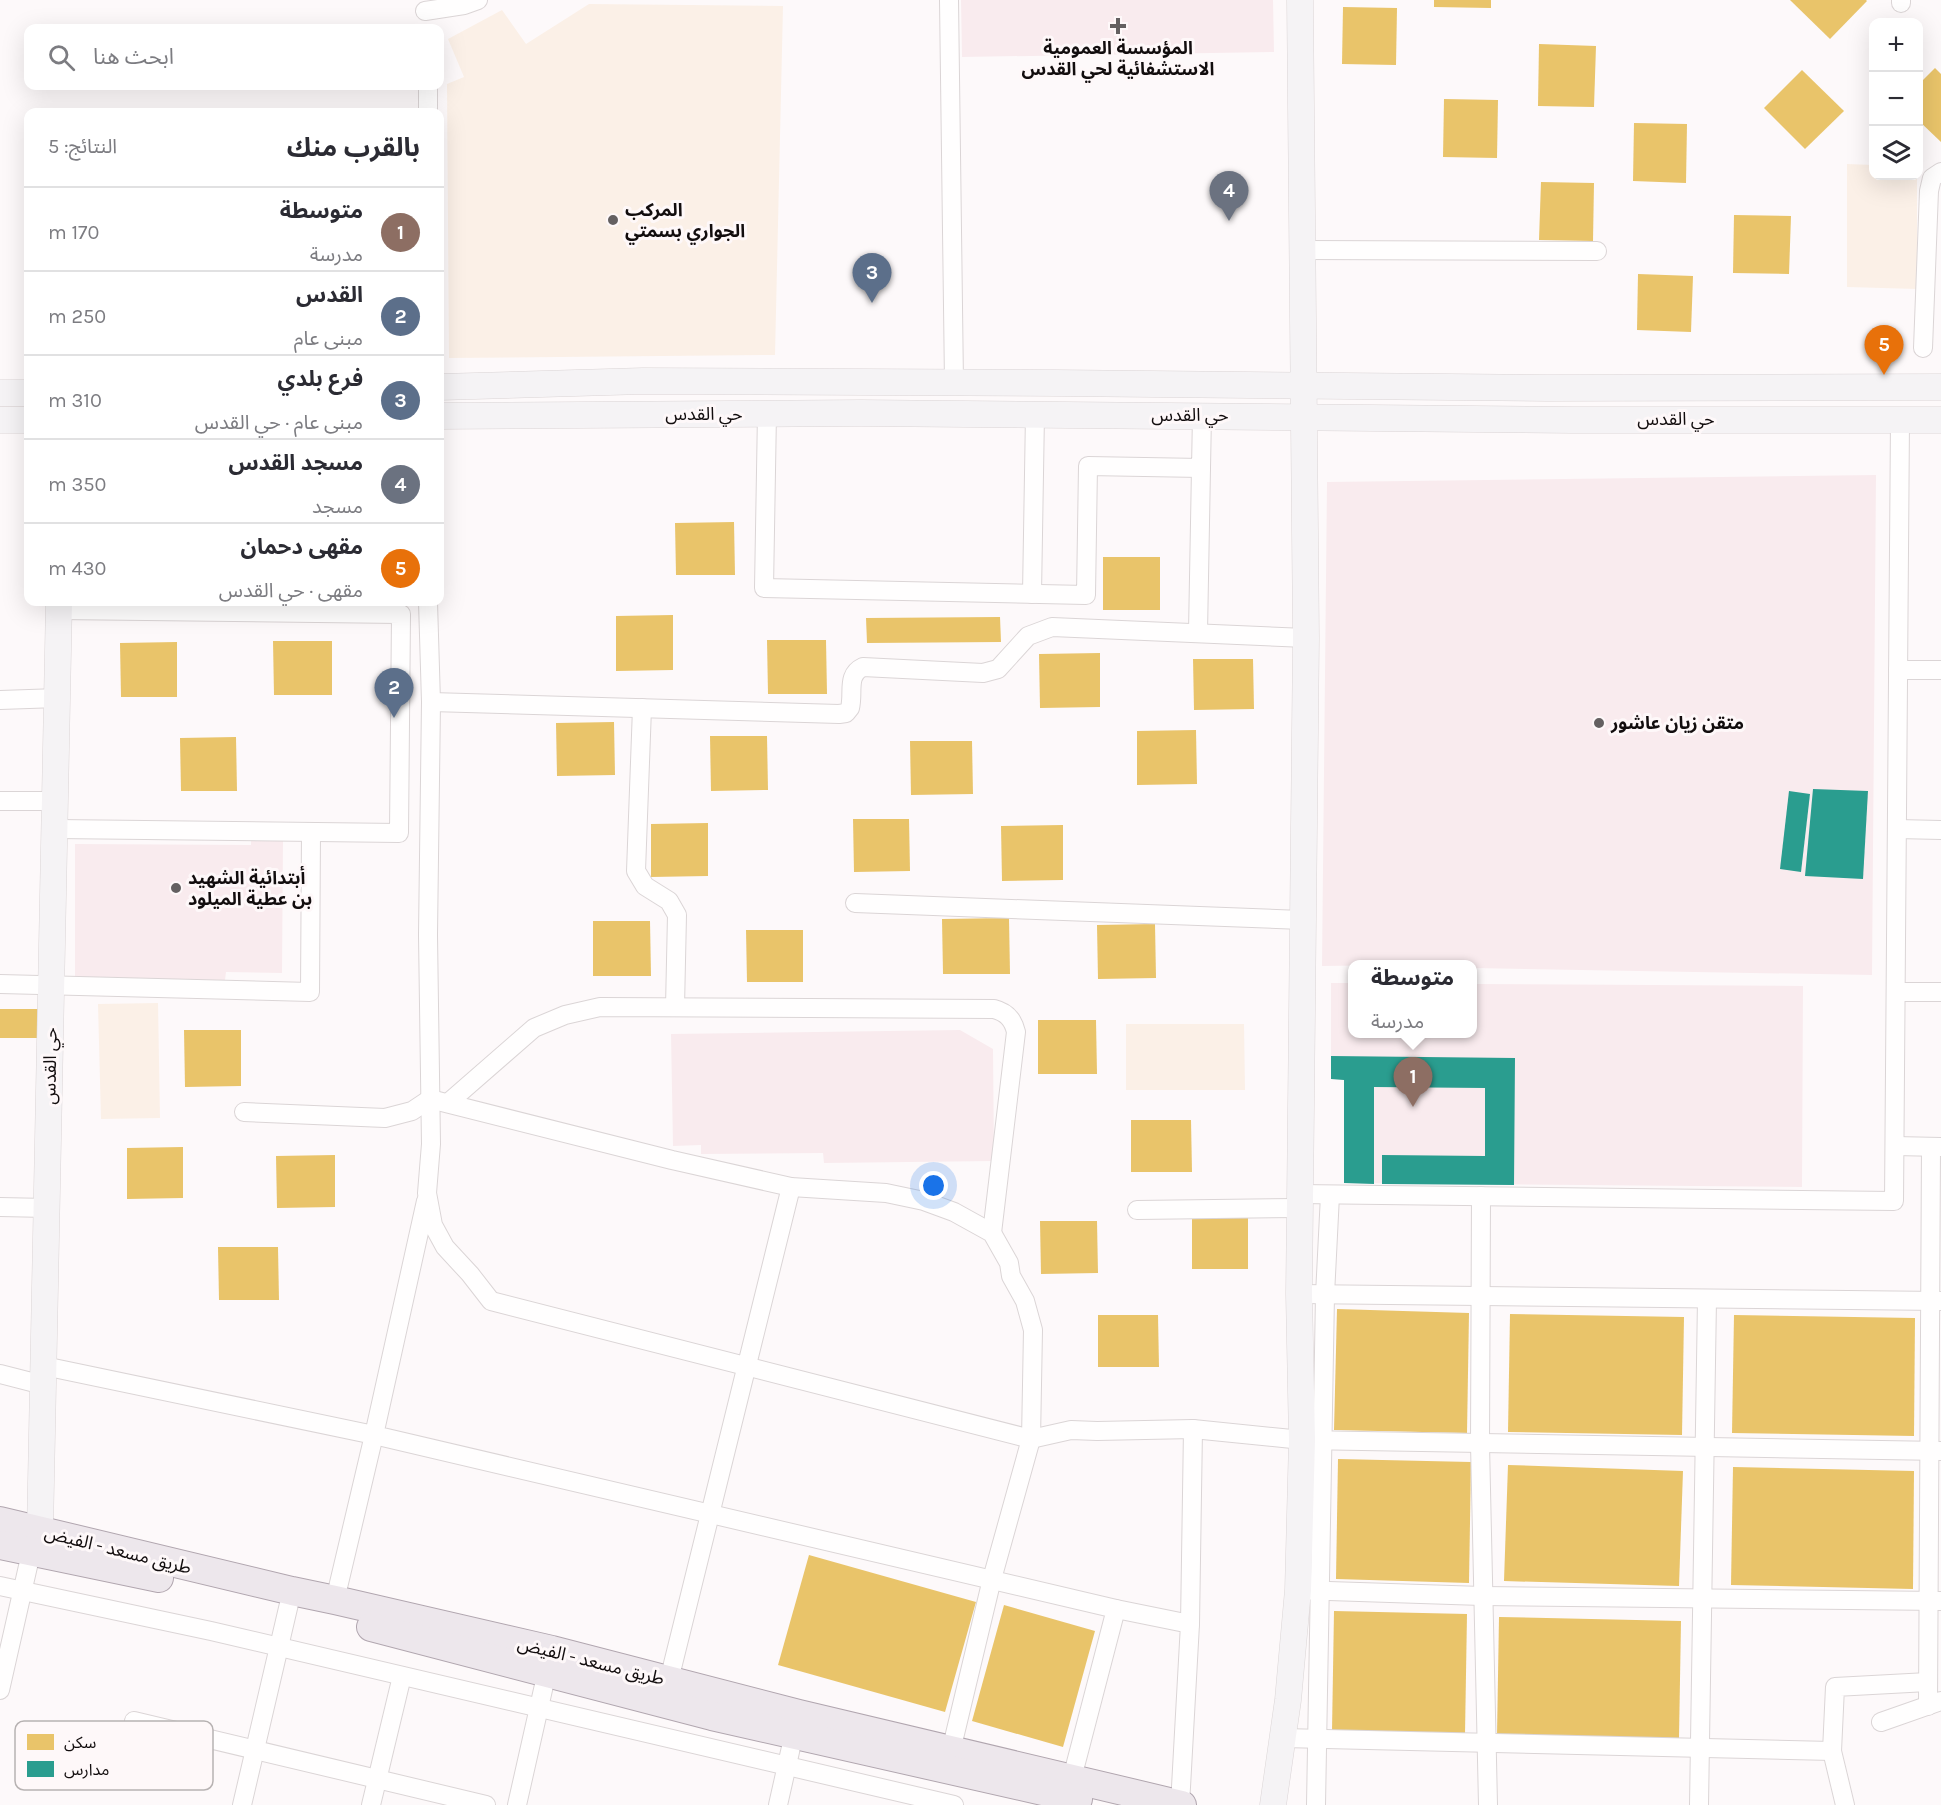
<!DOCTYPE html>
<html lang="ar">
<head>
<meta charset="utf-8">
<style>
	:root { --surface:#fff; --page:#f2f2f3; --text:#2b2b33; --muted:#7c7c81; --line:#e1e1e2; --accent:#0f766e }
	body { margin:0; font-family:Karla,"Noto Sans Arabic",sans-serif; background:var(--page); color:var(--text); direction:rtl }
	.controls { position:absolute; right:18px; top:18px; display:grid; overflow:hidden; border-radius:12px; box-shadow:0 6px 24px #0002 }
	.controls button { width:54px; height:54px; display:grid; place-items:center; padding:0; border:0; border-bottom:2px solid var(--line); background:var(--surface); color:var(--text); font:30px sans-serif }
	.you { position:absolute; left:934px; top:1186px; width:21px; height:21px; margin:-15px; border:4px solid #fff; border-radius:50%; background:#1a73e8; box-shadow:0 0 0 9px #1a73e833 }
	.badge { display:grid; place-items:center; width:39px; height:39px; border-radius:50%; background:var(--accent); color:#fff; font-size:20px; font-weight:700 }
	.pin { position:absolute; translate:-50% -50px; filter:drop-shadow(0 2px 3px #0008) }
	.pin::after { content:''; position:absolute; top:32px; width:21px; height:18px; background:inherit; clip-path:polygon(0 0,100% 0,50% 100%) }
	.popup { position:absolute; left:1348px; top:960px; width:129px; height:78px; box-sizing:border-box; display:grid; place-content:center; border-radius:12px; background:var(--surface); filter:drop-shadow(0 2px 4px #0005); font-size:20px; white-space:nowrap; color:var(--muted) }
	.popup b { font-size:22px; color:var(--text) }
	.popup::after { content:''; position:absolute; left:50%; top:100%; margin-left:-12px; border:12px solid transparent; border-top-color:var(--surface) }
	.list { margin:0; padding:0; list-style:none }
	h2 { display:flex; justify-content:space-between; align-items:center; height:78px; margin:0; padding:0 24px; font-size:26px }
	h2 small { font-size:20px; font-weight:400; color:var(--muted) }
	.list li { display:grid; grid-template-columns:39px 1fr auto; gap:18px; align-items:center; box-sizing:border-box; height:84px; padding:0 24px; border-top:2px solid var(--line) }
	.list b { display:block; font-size:22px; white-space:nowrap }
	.list p { margin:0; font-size:20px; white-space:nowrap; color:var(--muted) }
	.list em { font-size:20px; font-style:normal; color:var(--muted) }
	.icon { flex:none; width:33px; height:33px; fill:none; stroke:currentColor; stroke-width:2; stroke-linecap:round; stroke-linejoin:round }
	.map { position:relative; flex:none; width:1941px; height:1805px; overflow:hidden; direction:ltr }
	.search { position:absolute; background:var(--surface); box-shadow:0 6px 24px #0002; left:24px; top:24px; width:420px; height:66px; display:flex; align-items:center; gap:15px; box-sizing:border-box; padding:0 21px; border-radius:12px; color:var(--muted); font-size:22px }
	.panel { position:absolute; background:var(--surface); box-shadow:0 6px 24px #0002; left:24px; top:108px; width:420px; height:498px; border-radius:12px; direction:rtl }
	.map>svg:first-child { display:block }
</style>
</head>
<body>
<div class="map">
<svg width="1941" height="1805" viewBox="0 0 1941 1805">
	<rect width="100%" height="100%" fill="#fdf9fa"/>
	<g fill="#f9ebee">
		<path d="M961,0H1273L1274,52L962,57Z"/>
		<path d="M1876,475L1872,975L1473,968V964L1322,966L1327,482Z"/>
		<path d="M251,839H283L282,973L226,972L225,980L75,979V844L251,845Z"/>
		<path d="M1331,983H1353V1034H1473V984L1803,986L1802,1187L1344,1183V1080L1331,1079Z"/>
		<path d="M960,1030L993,1049L994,1161L824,1163L823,1153L701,1154V1145L673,1146L671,1034Z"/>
	</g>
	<g fill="#fbf0e7">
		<path d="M589,4L783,6L775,355L449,358L447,84L464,77L448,39L502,10L526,44Z"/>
		<path d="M1847,164L1873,165L1874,176H1917V289L1847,287Z"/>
		<path d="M158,1003L160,1118L101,1119L98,1004Z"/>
		<path d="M1126,1024H1244L1245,1090H1126Z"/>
	</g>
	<g fill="#e9c46a">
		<path d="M1434,0H1491V8L1434,7Z"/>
		<path d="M1790,0H1866L1867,1L1830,39Z"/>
		<path d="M1343,7L1397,8L1396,65L1342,64Z"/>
		<path d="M1539,44L1596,46L1594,107L1538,106Z"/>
		<path d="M1935,68L1941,74V142L1918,120V85Z"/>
		<path d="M1802,70L1844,111L1805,149L1764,108Z"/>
		<path d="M1444,99L1498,100L1497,158L1443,157Z"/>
		<path d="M1634,123L1687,124L1686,183L1633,181Z"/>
		<path d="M1541,182L1594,183L1593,241L1539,240Z"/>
		<path d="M1734,215L1791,216L1789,274L1733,273Z"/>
		<path d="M1638,274L1693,276L1691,332L1637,330Z"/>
		<path d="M734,522L735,575H676L675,523Z"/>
		<rect x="1103" y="557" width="57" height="53"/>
		<path d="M673,615V670L616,671V616Z"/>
		<path d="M1000,617L1001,642L867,643L866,618Z"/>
		<path d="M767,640H826L827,694H768Z"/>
		<path d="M273,641H332V695H274Z"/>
		<path d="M177,642V697H121L120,643Z"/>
		<path d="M1100,653V707L1040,708L1039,654Z"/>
		<path d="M1193,659H1253L1254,709L1194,710Z"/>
		<path d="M614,722L615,775L557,776L556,723Z"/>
		<path d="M1196,730L1197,784L1137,785V731Z"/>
		<path d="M710,736H767L768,790L711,791Z"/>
		<path d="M236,737L237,791H181L180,738Z"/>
		<path d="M910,741H972L973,794L911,795Z"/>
		<path d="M853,819H909L910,871L854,872Z"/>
		<path d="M708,823V876L651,877V824Z"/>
		<path d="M1063,825V880L1002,881L1001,826Z"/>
		<path d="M1009,918L1010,974H943L942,919Z"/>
		<path d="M593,921H650L651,976H593Z"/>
		<path d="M1155,924L1156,978L1098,979L1097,925Z"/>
		<path d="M746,930H803V982H747Z"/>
		<path d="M0,1009H41L42,1038H0Z"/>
		<path d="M1038,1020H1096L1097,1074H1038Z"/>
		<path d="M184,1030H241V1086L185,1087Z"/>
		<path d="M1131,1120H1191L1192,1172H1131Z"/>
		<path d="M183,1147V1198L127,1199V1148Z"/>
		<path d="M335,1155V1207L277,1208L276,1156Z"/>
		<rect x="1192" y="1214" width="56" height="55"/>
		<path d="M1040,1221H1097L1098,1273L1041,1274Z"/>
		<path d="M218,1247H278L279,1300H219Z"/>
		<path d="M1337,1309L1469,1313L1467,1433L1334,1430Z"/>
		<path d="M1510,1314L1684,1317L1682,1435L1508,1432Z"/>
		<path d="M1098,1315H1158L1159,1367H1098Z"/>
		<path d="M1734,1315L1915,1318L1914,1436L1732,1433Z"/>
		<path d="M1338,1459L1471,1462L1469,1583L1336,1579Z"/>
		<path d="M1508,1465L1683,1471L1679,1586L1504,1581Z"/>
		<path d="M1733,1467L1914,1471L1913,1589L1731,1585Z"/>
		<path d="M809,1555L976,1602L945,1712L778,1665Z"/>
		<path d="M1004,1605L1095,1631L1063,1747L972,1721Z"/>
		<path d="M1334,1611L1467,1614L1465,1734L1332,1731Z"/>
		<path d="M1499,1617L1681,1621L1679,1738L1497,1735Z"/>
	</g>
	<g fill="#2a9d8f">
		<path d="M1813,789L1868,791L1863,879L1805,876Z"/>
		<path d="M1789,791L1810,794L1801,872L1780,869Z"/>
		<path d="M1331,1056L1515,1058L1514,1185L1382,1184V1155L1485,1156V1088L1374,1087V1184L1344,1183V1080L1331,1079Z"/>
	</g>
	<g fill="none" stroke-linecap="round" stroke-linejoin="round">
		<g stroke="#dbd5d6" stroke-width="20">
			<g id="street">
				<path d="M949,0L954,383"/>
				<path d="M1901,0V3"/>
				<path d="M425,11L464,5L478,0"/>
				<path d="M428,86V112"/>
				<path d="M1303,250L1597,251"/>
				<path d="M1923,348L1929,191L1932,178L1941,172"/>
				<path d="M767,413L764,588L1086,595L1088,466L1201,468L1202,415"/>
				<path d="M1032,594L1035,414"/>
				<path d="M428,602L431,702L428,935L431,1144L427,1193L433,1225L445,1247L470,1274L491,1301L1031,1439L1071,1430L1097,1431L1193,1429L1302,1440L1941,1451"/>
				<path d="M1198,633L1201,468"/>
				<path d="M1898,670H1941"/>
				<path d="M0,700L58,698"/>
				<path d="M431,702L839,714L846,713L850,708C854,692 846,675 863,667L983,673L998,669L1028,636L1052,627L1306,638"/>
				<path d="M642,708L636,871L645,886L669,901L677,915L675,1007"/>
				<path d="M0,801H56"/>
				<path d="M56,829L399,833L401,614L58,610"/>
				<path d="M1897,829L1941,830"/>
				<path d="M855,903L1302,920"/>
				<path d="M0,984L310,992L311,832"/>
				<path d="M1896,992H1941"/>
				<path d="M448,1103L534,1028L565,1015L600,1007L994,1009C1006,1012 1013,1019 1016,1032L992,1233"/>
				<path d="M244,1112L385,1118L412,1111L430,1099L672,1160L791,1187L886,1193L924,1201L954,1212L992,1233L1009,1263L1011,1276L1025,1301L1033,1330L1031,1439L992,1579L949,1759"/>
				<path d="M1895,1146L1941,1147"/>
				<path d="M1299,1194L1894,1201L1900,420"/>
				<path d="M1481,1196L1480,1444L1488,1805"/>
				<path d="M426,1201L374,1435L1116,1609L1190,1624L1180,1805"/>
				<path d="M0,1207L47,1208"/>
				<path d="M1137,1210L1299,1208"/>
				<path d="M1299,1294L1941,1301"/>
				<path d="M44,1366L374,1435L335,1600"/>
				<path d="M0,1374L43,1385"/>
				<path d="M0,1586L211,1631L954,1805"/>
				<path d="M1298,1590L1482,1596L1941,1601"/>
				<path d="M1190,1624L1193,1429"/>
				<path d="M669,1680L791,1187"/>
				<path d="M0,1690L31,1553L35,1543"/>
				<path d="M1928,1706L1931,1147"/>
				<path d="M134,1721L486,1805"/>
				<path d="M1881,1722L1941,1701"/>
				<path d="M1283,1738L1832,1751"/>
				<path d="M1072,1778L1116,1609"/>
				<path d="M242,1805L292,1591"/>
				<path d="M371,1805L402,1676"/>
				<path d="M517,1805L549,1663"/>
				<path d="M778,1805L796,1725"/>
				<path d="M1316,1805L1325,1295L1330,1195"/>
				<path d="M1699,1805L1707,1299"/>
				<path d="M1845,1805L1832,1751L1835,1687L1928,1682"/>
			</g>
		</g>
		<g stroke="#dbd5d6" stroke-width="27">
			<g id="secondary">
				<path d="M440,387L643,381L1057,383L1547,388L1941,387"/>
				<path d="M0,393H28"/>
				<path d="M440,416L861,413L1572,420H1941"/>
				<path d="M0,420H28"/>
				<path d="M40,1531L59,602"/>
				<path d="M1273,1805L1288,1700L1298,1590L1302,1440L1299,1294L1306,638L1300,0"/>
			</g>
		</g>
		<g stroke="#b1a6af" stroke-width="30">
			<g id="primary">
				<path d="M0,1521L292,1591L335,1600L552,1650L799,1714L1182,1805"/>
				<path d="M0,1545L159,1578"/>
				<path d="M371,1627L712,1716L1078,1799"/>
			</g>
		</g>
		<use href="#street" stroke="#fffefe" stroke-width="18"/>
		<use href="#secondary" stroke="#f5f3f5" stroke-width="26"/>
		<use href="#primary" stroke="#ede7ec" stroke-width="28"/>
	</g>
	<g fill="#646061" stroke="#fef8f9" stroke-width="2">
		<path d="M1115 17h6v6h6v6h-6v6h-6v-6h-6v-6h6z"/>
		<circle cx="613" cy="220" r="6"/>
		<circle cx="1599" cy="723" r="6"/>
		<circle cx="176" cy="888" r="6"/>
	</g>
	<g text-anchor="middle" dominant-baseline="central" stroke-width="6" stroke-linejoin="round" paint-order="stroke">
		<g font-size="18" font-weight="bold" fill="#120d0e" stroke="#fef8f9" text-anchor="start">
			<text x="1118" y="48" text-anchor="middle">المؤسسة العمومية<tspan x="1118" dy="21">الاستشفائية لحي القدس</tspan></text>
			<text x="625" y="210">المركب<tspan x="625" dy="21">الجواري بسمتي</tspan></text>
			<text x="1611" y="723">متقن زيان عاشور</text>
			<text x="188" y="878">أبتدائية الشهيد<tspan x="188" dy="21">بن عطية الميلود</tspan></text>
		</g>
		<g font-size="18" fill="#120d0e" stroke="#fef8f9">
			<text x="704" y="414">حي القدس</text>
			<text x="1190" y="415">حي القدس</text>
			<text x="1676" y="419">حي القدس</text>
			<text transform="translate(50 1066) rotate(-89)">حي القدس</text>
			<text transform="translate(118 1550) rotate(14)">طريق مسعد - الفيض</text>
			<text transform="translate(591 1661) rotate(14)">طريق مسعد - الفيض</text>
		</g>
	</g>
	<rect x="15" y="1721" width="198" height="69" rx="9" fill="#fef8f9" stroke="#b7b2b2" stroke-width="1.5"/>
	<rect x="27" y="1734" width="27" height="16" fill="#e9c46a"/>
	<rect x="27" y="1761" width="27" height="16" fill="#2a9d8f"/>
	<g font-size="16" fill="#120d0e">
		<text x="64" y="1748">سكن</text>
		<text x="64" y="1775">مدارس</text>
	</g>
</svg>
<div class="controls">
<button>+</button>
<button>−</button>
<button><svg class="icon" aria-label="layers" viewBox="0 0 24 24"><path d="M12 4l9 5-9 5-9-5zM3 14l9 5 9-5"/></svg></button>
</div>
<div class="you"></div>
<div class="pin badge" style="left:1413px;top:1107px;background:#8d6e63">1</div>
<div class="popup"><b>متوسطة</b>مدرسة</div>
<div class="pin badge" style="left:394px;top:718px;background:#5c6f8a">2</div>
<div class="pin badge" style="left:872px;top:303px;background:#5c6f8a">3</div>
<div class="pin badge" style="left:1229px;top:221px;background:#6b7280">4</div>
<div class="pin badge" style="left:1884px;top:375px;background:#e8710a">5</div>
<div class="search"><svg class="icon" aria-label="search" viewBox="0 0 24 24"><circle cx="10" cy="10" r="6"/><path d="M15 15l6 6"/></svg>ابحث هنا</div>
<section class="panel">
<h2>بالقرب منك<small>النتائج: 5</small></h2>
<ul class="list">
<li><span class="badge" style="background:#8d6e63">1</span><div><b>متوسطة</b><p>مدرسة</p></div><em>170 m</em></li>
<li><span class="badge" style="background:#5c6f8a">2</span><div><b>القدس</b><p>مبنى عام</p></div><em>250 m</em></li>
<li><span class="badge" style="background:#5c6f8a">3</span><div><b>فرع بلدي</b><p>مبنى عام · حي القدس</p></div><em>310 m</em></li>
<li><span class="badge" style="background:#6b7280">4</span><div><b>مسجد القدس</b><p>مسجد</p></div><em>350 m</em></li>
<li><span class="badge" style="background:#e8710a">5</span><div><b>مقهى دحمان</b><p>مقهى · حي القدس</p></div><em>430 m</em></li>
</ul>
</section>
</div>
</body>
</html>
